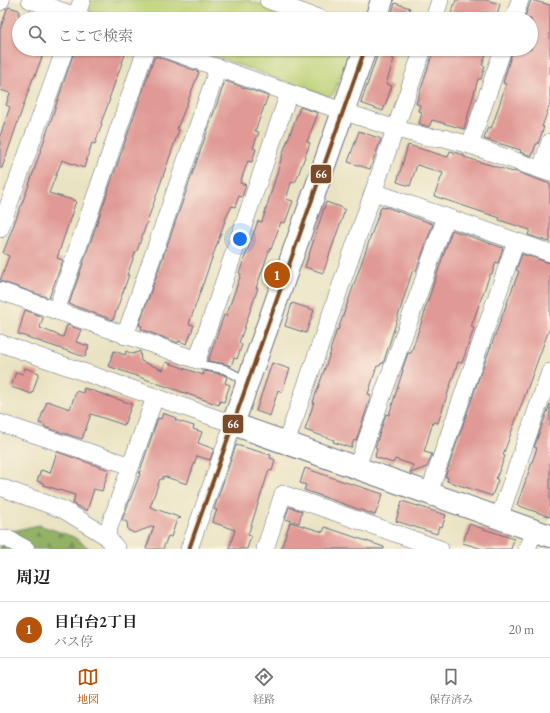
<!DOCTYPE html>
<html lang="ja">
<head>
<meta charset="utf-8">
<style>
	:root { --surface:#fff; --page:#f2f2f2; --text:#202124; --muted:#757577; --line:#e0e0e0; --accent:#b45309 }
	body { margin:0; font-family:"EB Garamond","Noto Serif JP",serif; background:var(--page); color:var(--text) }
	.you { position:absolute; left:240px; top:239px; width:14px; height:14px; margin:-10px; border:3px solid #fff; border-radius:50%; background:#1a73e8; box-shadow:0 0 0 6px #1a73e833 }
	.badge { display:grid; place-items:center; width:26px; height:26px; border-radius:50%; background:var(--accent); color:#fff; font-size:13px; font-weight:700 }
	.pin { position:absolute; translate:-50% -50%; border:2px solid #fff; box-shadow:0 1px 4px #0006 }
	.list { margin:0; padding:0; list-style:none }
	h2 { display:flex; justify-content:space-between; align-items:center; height:52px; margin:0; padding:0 16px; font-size:17px }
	h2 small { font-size:13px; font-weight:400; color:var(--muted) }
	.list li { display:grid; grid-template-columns:26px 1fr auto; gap:12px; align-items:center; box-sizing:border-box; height:56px; padding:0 16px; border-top:1px solid var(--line) }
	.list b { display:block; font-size:15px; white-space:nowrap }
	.list p { margin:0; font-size:13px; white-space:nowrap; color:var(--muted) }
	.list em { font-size:13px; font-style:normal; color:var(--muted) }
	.icon { flex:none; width:22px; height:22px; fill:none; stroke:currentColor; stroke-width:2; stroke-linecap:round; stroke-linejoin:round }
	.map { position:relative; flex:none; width:550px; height:549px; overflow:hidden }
	.search { position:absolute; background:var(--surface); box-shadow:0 1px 3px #0004; left:12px; right:12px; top:12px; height:44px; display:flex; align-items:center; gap:10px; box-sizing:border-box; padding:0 14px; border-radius:22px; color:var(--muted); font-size:15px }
	.sheet { height:108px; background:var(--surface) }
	nav { display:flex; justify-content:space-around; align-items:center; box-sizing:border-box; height:56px; border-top:1px solid var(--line); background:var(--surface); font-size:11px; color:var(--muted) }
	nav a { display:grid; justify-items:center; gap:2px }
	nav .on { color:var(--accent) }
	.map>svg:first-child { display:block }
</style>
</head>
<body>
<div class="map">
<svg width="550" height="549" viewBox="0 0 550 549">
	<defs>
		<pattern id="forest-firs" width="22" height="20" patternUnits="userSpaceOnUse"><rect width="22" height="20" fill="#94b266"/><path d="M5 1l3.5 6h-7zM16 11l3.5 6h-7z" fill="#789157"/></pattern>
	</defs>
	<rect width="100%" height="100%" fill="#fcf5e5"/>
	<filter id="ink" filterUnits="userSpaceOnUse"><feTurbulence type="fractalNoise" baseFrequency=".025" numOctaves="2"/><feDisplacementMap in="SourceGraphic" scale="8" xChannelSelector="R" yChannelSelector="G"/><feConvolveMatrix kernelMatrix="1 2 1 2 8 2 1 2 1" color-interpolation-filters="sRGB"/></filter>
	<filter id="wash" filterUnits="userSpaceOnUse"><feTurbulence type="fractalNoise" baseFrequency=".012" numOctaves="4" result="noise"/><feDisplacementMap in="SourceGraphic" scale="16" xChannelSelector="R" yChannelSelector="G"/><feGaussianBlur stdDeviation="0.9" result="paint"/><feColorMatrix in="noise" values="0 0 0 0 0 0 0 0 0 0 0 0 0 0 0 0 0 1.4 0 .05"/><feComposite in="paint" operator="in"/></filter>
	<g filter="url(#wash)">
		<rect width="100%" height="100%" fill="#eae3c3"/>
		<g fill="#bbd074" stroke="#6b8069">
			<path d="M90,0H247L303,19H110L91,12L88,4Z"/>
			<path d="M194,49H350L334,93L329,97Z"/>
		</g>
		<path fill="url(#forest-firs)" stroke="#587062" d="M39,525L74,537L90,549H0V537L8,532Z"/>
		<g id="blocks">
			<g fill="#e09994">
				<path d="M456,0H486L500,4L496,19H449Z"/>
				<path d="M531,0L550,5V104L542,127H544L538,144H536L532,156L520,152L521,150L484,139L488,127L491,128L494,121L506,84L503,83L513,49H531V19H524Z"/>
				<path d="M395,3L410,8L406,19H390Z"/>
				<path d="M9,7L19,10V49H45L34,78H33L2,168H0V136L10,107L6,105L10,93L0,90V30L7,9Z"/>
				<path d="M75,49H127L109,99H110L101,123L102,124L95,144L92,143L84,168L62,160L49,193L76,201L57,258L63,260L49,298L0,281L9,256L3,253L29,185Z"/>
				<path d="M434,49H488L482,65L485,66L481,79H478L464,129L432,120L429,127L419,124L422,112L418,111L420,105L416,104Z"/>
				<path d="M379,50L393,54L391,58L394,59L386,84L392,86L383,111L361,103Z"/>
				<path d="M156,56L199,72L177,129L179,130L137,251H136L127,275H129L113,320L69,304L154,58H155Z"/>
				<path d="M225,81L268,96L255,131L259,132L253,148L256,149L252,162L248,161L240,183L246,185L242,197L239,196L235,207L232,206L226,218L189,324L194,325L187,344L179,341L178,343L141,329L142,326L139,325Z"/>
				<path d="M300,107L318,113L307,142L310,143L296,181L291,183L286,199L293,201L285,223L281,222L271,249L270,248L256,288H258L239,343L242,345L237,359L234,358L231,366L225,364L208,361L224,315L226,316L241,274L239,273L258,221L262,222L284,150Z"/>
				<path d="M359,131L381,139L370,169L348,162Z"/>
				<path d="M408,145L448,157L450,151L464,155V157L513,172L514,171L550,184V242L528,235L530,230L499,220L500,218L434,196L443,173L417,165L410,186L397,182Z"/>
				<path d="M326,202L341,207V208L345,210L323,273L305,267Z"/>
				<path d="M381,207L385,208L386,207L433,224L416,271L413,269L383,364L381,363L380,366H377L368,394L371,395L367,408L356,441L354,440L351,448L333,442L334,440L305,430L314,402H313L331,351H330L337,329L338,330Z"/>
				<path d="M452,230L503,248L498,263L496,262L492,274H490L471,327L474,328L462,363L458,362L438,423L433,422L424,452L432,454L427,467L410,473L413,465L395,459L393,463L375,457L377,448L375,447L386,414L389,415L403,370H402L408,353H411L425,312H424Z"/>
				<path d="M522,254L550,263V327L503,455L505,456L496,479L498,480L492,496L447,481L448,477H445L479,378L519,271L516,270Z"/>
				<path d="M292,303L314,310L306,333L285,326Z"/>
				<path d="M25,310L43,317L40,328L63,337L67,325L81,330L76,342L89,346L85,357L18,334Z"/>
				<path d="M114,351L125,355L126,351L133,354L140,351L141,361L163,370L166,362L203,375L204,371L222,374L227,377L225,383L230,385L224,402L220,401L219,405L108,366Z"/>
				<path d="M272,363L290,369L282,392L278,390L270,416L256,411Z"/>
				<path d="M25,368L39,373L32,394L11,387L16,372L23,374Z"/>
				<path d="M84,388L132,404L124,425L91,414L82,439L44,427L45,425L39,423L47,401L70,409L76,391L83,393Z"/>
				<path d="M550,404V517L517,505L537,448L534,447Z"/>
				<path d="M163,413L176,418L175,420L194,426L193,429L202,432L198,443L214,449L210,460L197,456L187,484L163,476V479H160L150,507L181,518L177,519L171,537L168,536L163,549H146L154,526L134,533L128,530L127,522L122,520L140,474H139L158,418L161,419Z"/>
				<path d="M236,445L271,455L270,458L275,460L272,471L269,470L248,535L251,536L247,549H229L235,530L212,522L217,510L214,509Z"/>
				<path d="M57,452L109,470L102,491L94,489L87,511L73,504L75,495L43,485V483L37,481L41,470L50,473Z"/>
				<path d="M305,468L336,479L383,494L375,515L304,490L306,485L300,483Z"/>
				<path d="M402,501L446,515L442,527L439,526L437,534L396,521Z"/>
				<path d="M289,507L302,511L299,523L285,519Z"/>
				<path d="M290,522L323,532L325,527L384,547V549H281Z"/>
				<path d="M469,524L514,539L511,549H483L463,543Z"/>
			</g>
		</g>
	</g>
	<g filter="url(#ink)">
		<use href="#blocks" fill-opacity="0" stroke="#636e81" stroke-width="1"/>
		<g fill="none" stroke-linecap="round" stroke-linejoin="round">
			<g stroke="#636e81" stroke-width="10">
				<path id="lane" d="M197,360L201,365L224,369L247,381"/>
			</g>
			<g stroke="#636e81" stroke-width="18">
				<g id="street">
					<path d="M30,0L85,19"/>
					<path d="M268,0L321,19"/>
					<path d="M0,2L1,0"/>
					<path d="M75,19L82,0"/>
					<path d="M434,19L440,0"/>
					<path d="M514,19L520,0"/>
					<path d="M165,49L289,93L396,129L428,137L444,138L470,145L550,173"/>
					<path d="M470,145L503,49"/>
					<path d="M541,169L550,142"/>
					<path d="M374,192L550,253"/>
					<path d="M0,229L65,49"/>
					<path d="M0,291L197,360L289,93"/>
					<path d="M56,311L146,49"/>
					<path d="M125,336L218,68"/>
					<path d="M0,343L233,424L189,549"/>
					<path d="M0,423L131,466"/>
					<path d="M286,443L423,49"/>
					<path d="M357,467L446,217"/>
					<path d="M0,487L64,510L106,536L117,549"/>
					<path d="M429,493L516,241"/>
					<path d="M499,518L550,372"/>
					<path d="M106,536L155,397"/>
					<path d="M0,538H6L26,549"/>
					<path d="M265,549L283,494L440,549"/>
					<path d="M527,549L534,531"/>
				</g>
			</g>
			<g stroke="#636e81" stroke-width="24">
				<g id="secondary">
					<path d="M376,19L382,0"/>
					<path d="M365,49L233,424L550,536"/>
				</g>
			</g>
			<use href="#lane" stroke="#fff" stroke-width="8"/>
			<use href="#street" stroke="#fff" stroke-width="17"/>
			<use href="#secondary" stroke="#fff" stroke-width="22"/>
			<g stroke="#fcf5e5" stroke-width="7">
				<path id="bus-1" d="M189,549L365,49"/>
			</g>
			<use href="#bus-1" stroke="#7a4b2a" stroke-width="4"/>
		</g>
	</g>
	<g stroke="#fcf5e5" stroke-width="1.5">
		<rect x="310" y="164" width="22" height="20" rx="4" fill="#7a4b2a"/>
		<rect x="222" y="414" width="22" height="20" rx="4" fill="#7a4b2a"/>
	</g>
	<g font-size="11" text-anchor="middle" font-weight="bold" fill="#fff">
		<text x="321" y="178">66</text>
		<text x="233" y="428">66</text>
	</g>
</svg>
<div class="you"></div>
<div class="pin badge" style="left:277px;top:275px">1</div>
<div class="search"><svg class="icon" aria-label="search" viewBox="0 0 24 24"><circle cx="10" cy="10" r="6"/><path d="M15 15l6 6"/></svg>ここで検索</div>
</div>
<section class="sheet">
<h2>周辺<small></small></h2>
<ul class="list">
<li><span class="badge">1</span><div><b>目白台2丁目</b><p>バス停</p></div><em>20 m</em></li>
</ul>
</section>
<nav>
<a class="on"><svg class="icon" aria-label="map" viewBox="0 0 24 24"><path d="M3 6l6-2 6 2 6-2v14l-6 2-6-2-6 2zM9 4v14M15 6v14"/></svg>地図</a>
<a><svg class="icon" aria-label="directions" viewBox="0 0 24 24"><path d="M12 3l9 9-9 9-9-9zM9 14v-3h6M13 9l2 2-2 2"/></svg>経路</a>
<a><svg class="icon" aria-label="saved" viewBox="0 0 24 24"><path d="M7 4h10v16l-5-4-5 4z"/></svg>保存済み</a>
</nav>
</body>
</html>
